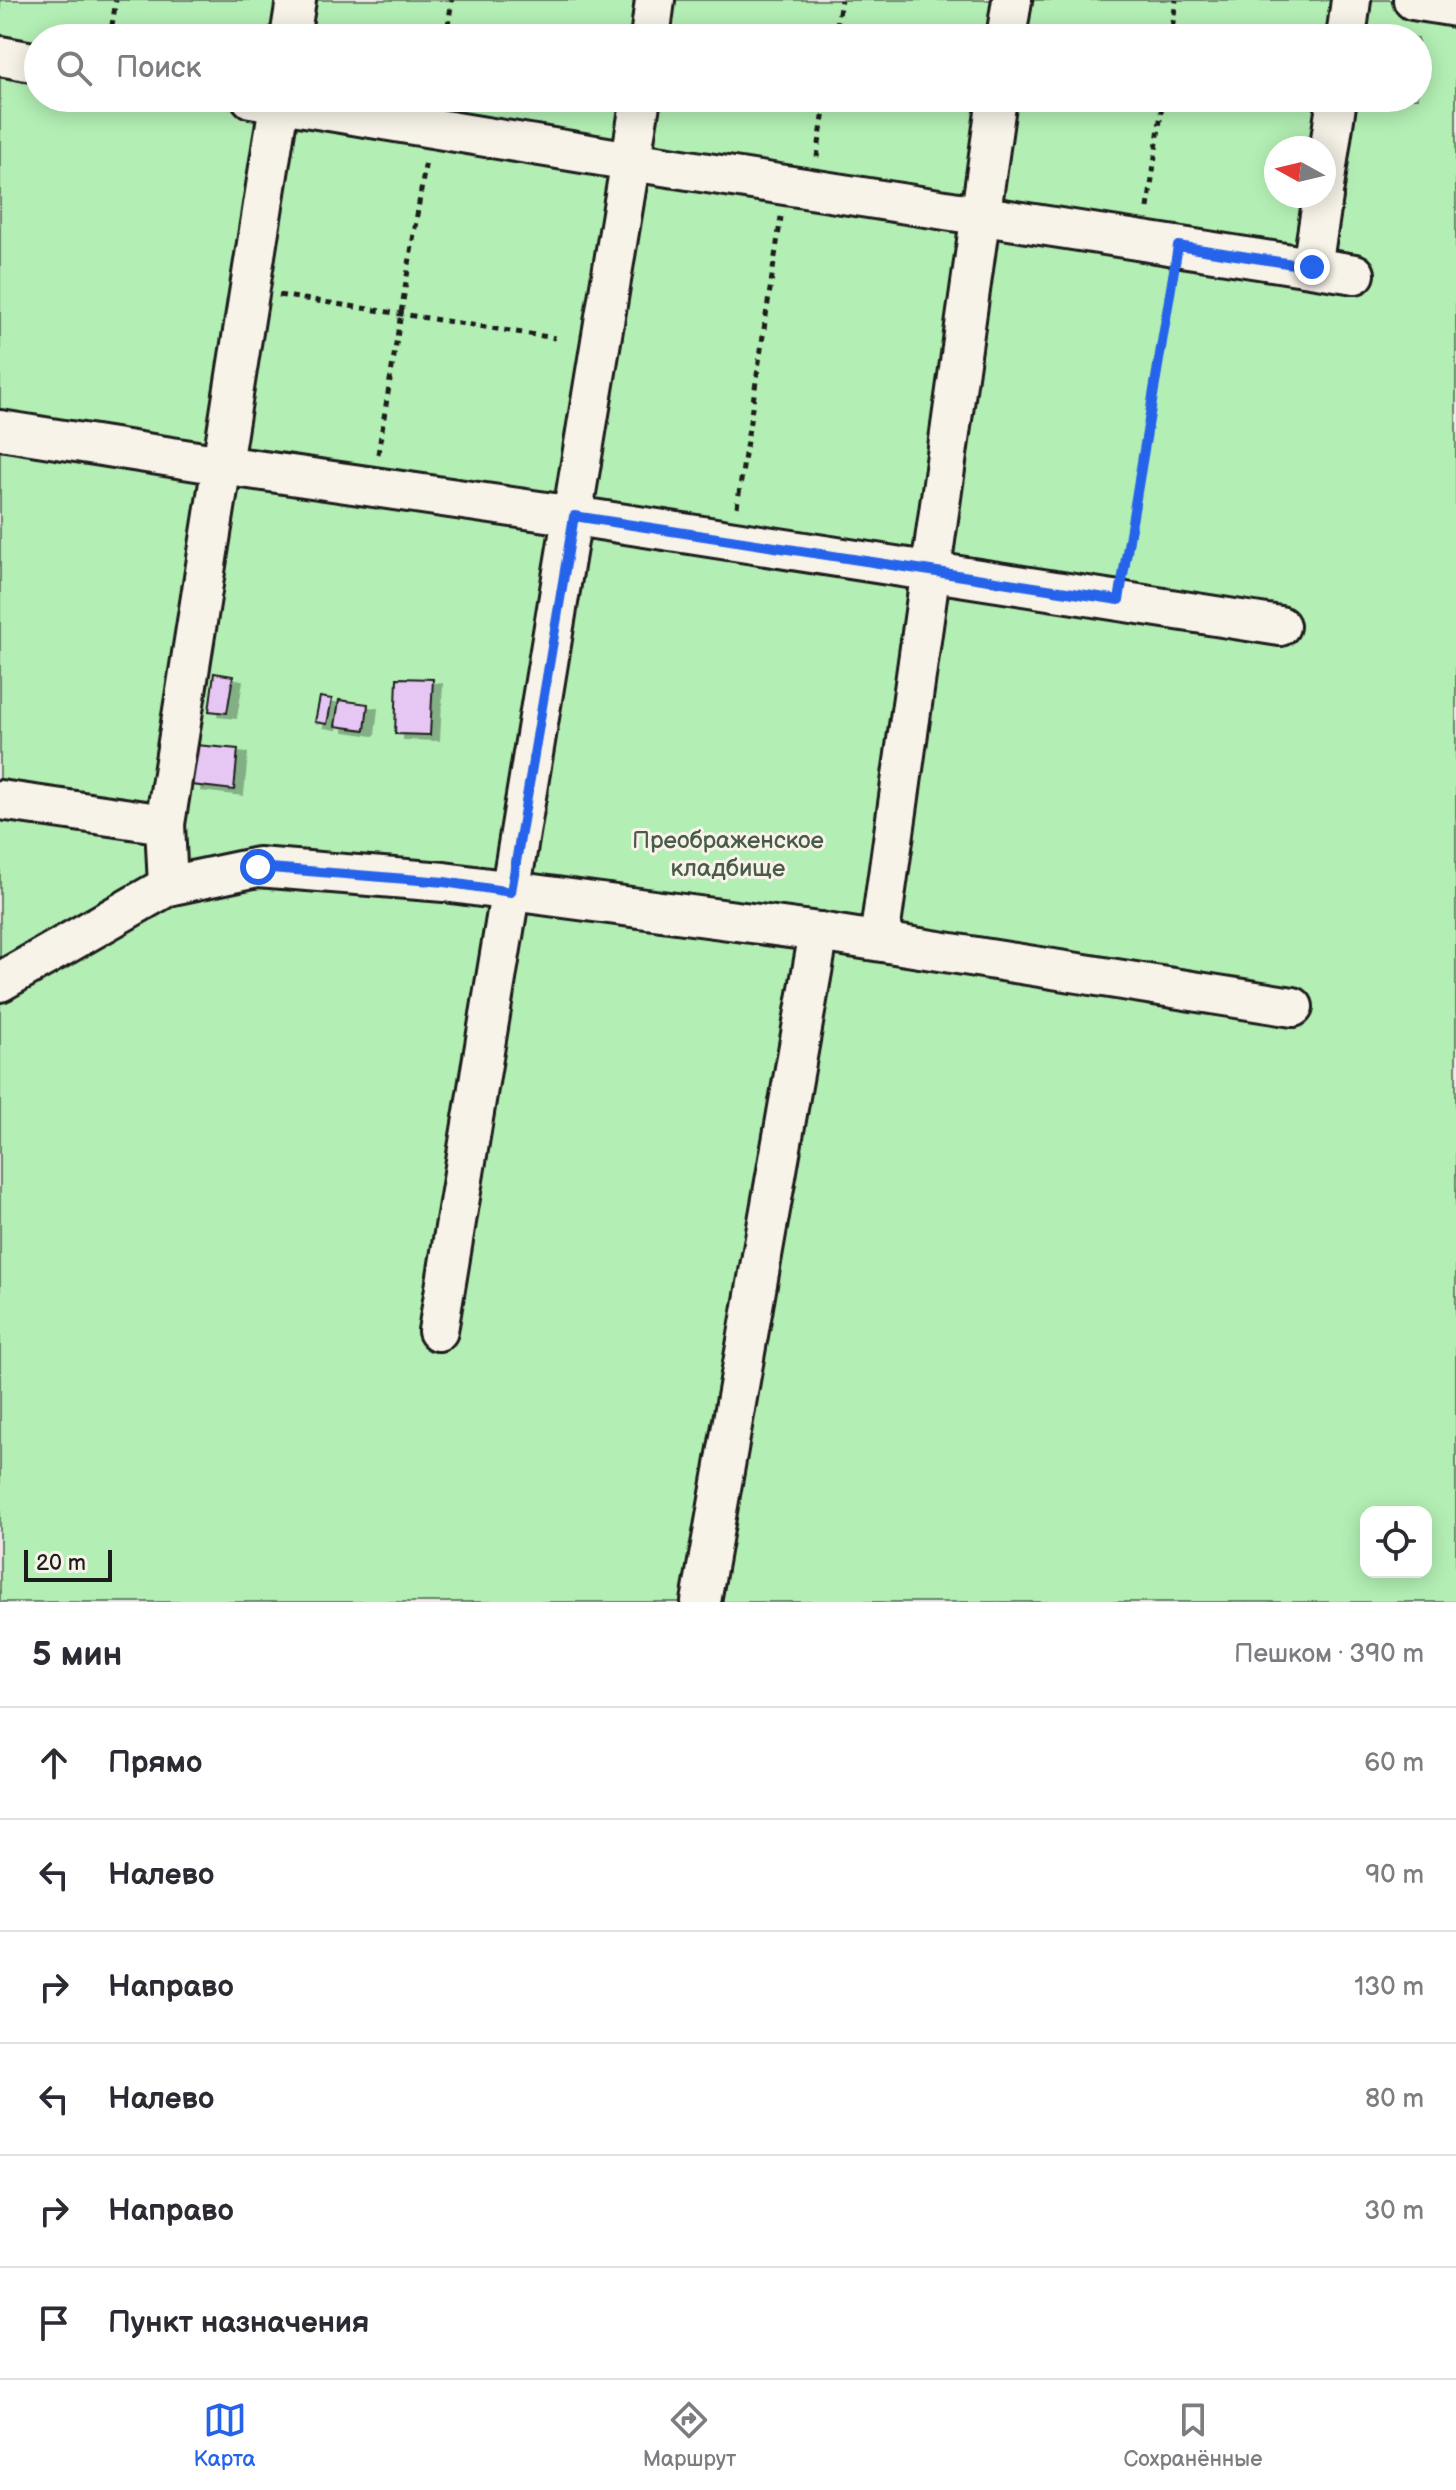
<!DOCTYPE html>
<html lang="ru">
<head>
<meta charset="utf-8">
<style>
	:root { --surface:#fff; --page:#f7f7f7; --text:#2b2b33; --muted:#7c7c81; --line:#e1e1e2; --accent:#2563eb }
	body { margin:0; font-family:"Balsamiq Sans",sans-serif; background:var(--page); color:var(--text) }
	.controls { position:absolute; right:24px; bottom:24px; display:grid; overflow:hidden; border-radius:16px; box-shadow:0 4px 20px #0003 }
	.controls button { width:72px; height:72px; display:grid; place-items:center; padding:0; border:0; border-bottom:2px solid var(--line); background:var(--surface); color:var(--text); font:40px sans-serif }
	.compass { position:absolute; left:1264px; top:136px; width:72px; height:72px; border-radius:50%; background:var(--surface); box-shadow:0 4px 20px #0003; rotate:278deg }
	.scale { position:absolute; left:24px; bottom:20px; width:88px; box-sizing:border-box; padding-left:8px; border:4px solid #1c1c1c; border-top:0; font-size:22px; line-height:28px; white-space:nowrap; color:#1c1c1c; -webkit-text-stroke:6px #f7f3e8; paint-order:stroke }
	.stop { position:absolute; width:24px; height:24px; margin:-18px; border:6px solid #2563eb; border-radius:50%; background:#fff }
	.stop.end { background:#2563eb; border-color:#fff; box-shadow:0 2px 8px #0008 }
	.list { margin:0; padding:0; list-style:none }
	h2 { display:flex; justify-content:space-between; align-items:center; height:104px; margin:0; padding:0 32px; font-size:34px }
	h2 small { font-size:26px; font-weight:400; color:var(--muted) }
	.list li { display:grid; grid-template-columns:52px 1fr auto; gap:24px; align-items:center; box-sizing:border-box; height:112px; padding:0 32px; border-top:2px solid var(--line) }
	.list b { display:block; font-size:30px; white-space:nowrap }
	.list em { font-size:26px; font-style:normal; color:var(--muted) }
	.icon { flex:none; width:44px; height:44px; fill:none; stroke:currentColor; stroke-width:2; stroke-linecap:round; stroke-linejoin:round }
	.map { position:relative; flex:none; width:1456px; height:1602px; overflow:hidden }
	.search { position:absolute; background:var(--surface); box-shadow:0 4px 20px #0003; left:24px; right:24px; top:24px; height:88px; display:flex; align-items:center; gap:20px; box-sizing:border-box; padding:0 28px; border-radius:44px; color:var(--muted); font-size:30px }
	.sheet { height:776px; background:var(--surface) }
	nav { display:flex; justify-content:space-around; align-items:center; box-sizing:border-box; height:112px; border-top:2px solid var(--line); background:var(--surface); font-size:22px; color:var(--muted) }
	nav a { display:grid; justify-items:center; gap:4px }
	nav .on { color:var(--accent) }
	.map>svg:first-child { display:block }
</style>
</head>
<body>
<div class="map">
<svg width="1456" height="1602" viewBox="0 0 1456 1602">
	<defs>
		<filter id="shadow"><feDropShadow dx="9" dy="5" stdDeviation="0" flood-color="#0004"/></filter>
	</defs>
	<rect width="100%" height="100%" fill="#f2e6ec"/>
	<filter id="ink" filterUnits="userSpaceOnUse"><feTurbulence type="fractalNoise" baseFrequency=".0125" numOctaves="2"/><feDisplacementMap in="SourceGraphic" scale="16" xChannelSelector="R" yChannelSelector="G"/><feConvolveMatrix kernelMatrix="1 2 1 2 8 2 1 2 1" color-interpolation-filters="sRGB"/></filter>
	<g filter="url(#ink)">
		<path fill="#b3efb4" stroke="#688668" stroke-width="2" fill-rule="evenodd" d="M0,0H1456V1602H0ZM38,38H1418V98H38ZM1276,148H1324V196H1276ZM1366,1512H1426V1572H1366Z"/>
		<g fill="#e6c7f4" stroke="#1c1c1c" stroke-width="2" filter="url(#shadow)">
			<path d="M214,673L233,676L227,713L209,711Z"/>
			<path d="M397,678L433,679L430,735L395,734Z"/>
			<path d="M320,697L332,699L327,724L315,722Z"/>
			<path d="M339,700L368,704L365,730L335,726Z"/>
			<path d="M196,745L238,749L234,790L192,785Z"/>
		</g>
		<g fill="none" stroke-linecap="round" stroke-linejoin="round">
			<g stroke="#1c1c1c" stroke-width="44">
				<g id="minor">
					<path d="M1413,0L1456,7"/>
					<path d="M290,38L296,0"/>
					<path d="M650,38L655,0"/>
					<path d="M1006,38L1012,0"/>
					<path d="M1346,38L1351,0"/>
					<path d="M0,56L38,63"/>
					<path d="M251,98L631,161L1355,274"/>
					<path d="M1324,187L1337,98"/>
					<path d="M1312,267L1323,196"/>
					<path d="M0,430L222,465L574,516L1280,626"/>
					<path d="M0,800L165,824"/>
					<path d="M168,886L165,824L280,98"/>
					<path d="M879,940L997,98"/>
					<path d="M0,982L168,886L258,867L444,882L819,932L1293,1007"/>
					<path d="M438,1331L641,98"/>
					<path d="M701,1602L819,932"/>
				</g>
			</g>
			<g stroke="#1c1c1c" stroke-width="5" stroke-dasharray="6 6" stroke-linecap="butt">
				<path d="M110,38L116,0"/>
				<path d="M446,38L452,0"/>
				<path d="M835,38L841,0"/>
				<path d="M1171,38L1176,0"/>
				<path d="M817,157L826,98"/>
				<path d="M1148,208L1163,98"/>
				<path d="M279,295L555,338"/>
				<path d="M378,454L426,160"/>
				<path d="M737,507L781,217"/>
				<path d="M1125,569L1173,279"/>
			</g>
			<use href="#minor" stroke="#f7f3e8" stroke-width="38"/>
		</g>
	</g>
	<g fill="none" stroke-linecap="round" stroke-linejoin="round" filter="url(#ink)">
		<path stroke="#2563eb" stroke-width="10" d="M258,867L444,882L511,892L574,516L1119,600L1178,246L1312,267"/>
	</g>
	<g text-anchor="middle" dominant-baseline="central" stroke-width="6" stroke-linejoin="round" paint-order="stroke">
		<g font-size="24" fill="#495b4a" stroke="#f7f3e8">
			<text x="728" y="840">Преображенское<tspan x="728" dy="28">кладбище</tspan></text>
		</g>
	</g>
</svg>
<div class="controls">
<button><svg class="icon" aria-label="locate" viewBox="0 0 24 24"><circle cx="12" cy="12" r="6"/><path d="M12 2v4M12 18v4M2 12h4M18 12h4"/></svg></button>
</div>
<svg class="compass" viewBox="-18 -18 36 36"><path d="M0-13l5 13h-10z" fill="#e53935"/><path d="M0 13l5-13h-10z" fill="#7c7c81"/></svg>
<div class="scale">20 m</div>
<div class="stop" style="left:258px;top:867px"></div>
<div class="stop end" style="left:1312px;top:267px"></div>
<div class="search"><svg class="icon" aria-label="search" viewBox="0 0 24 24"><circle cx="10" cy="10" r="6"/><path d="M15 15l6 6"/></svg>Поиск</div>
</div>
<section class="sheet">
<h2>5 мин<small>Пешком · 390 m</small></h2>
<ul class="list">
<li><svg class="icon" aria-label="ahead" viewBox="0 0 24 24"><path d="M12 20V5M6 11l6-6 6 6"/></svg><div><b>Прямо</b></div><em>60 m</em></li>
<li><svg class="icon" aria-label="left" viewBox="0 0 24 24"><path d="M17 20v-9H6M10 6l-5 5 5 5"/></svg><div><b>Налево</b></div><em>90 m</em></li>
<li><svg class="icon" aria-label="right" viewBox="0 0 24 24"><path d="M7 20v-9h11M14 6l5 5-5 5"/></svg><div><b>Направо</b></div><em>130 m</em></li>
<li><svg class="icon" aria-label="left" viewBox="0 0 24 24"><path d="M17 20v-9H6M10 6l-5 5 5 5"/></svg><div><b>Налево</b></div><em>80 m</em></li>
<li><svg class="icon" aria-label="right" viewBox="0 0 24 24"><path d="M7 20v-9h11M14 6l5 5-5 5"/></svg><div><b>Направо</b></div><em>30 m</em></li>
<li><svg class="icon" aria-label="arrive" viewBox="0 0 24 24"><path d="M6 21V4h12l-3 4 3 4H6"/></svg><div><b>Пункт назначения</b></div></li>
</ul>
</section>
<nav>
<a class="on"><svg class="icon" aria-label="map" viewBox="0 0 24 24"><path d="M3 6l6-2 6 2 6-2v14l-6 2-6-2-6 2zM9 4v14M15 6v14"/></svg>Карта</a>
<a><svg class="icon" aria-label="directions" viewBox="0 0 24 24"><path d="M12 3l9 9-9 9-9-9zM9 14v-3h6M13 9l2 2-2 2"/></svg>Маршрут</a>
<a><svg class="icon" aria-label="saved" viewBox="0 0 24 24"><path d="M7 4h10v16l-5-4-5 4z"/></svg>Сохранённые</a>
</nav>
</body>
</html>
